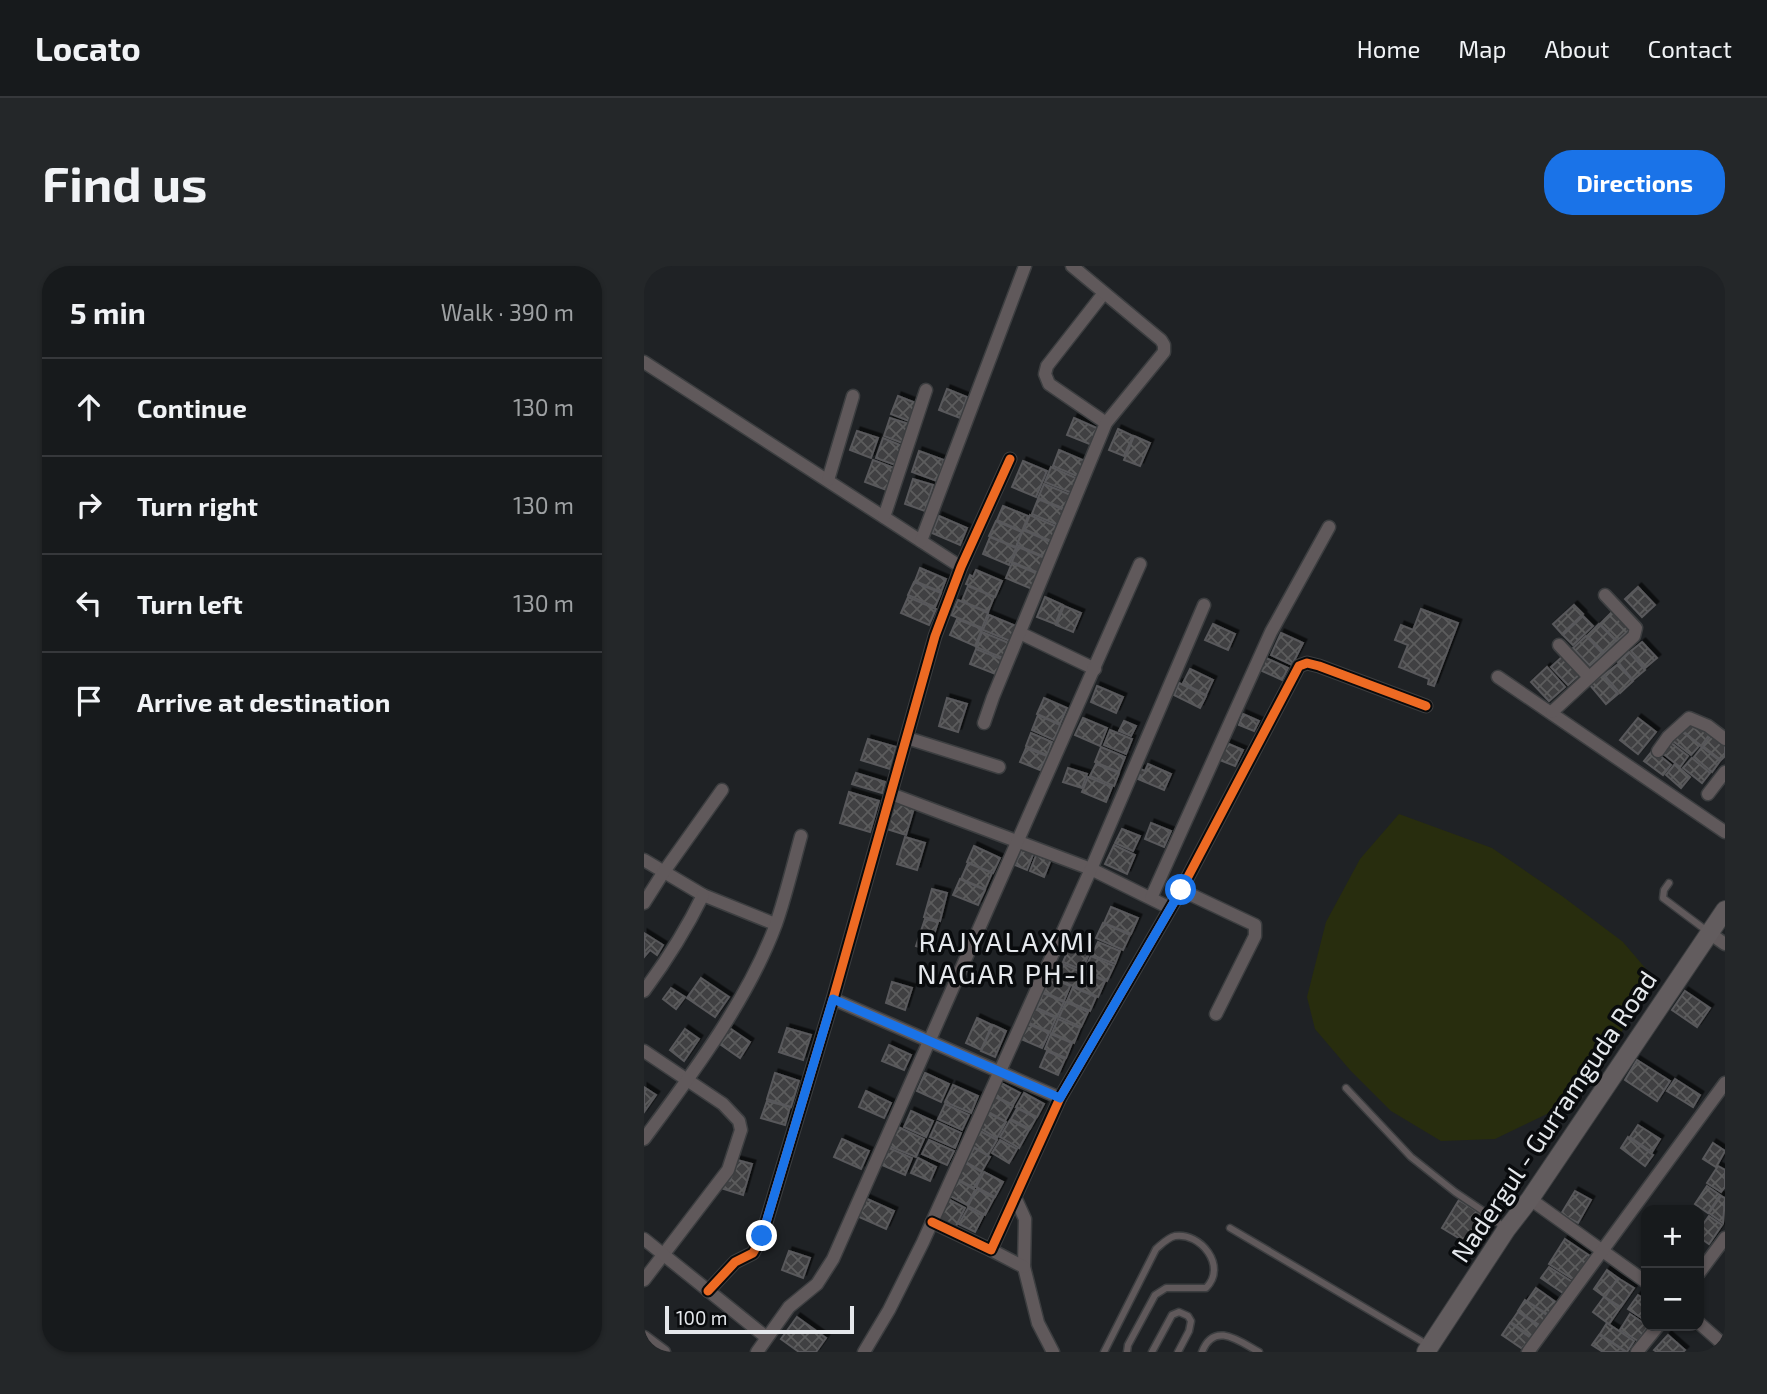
<!DOCTYPE html>
<html lang="en">
<head>
<meta charset="utf-8">
<style>
	:root { --surface:#171a1c; --page:#242729; --text:#f1f3f6; --muted:#9ea1a3; --line:#36383b; --accent:#1a73e8 }
	body { margin:0; font-family:"Exo 2",sans-serif; background:var(--page); color:var(--text) }
	.controls { position:absolute; right:21px; bottom:21px; display:grid; overflow:hidden; border-radius:14px; box-shadow:0 2px 5px #0004 }
	.controls button { width:63px; height:63px; display:grid; place-items:center; padding:0; border:0; border-bottom:2px solid var(--line); background:var(--surface); color:var(--text); font:35px sans-serif }
	.scale { position:absolute; left:21px; bottom:18px; width:189px; box-sizing:border-box; padding-left:7px; border:4px solid #e5e8ec; border-top:0; font-size:19px; line-height:24px; white-space:nowrap; color:#e5e8ec; -webkit-text-stroke:5px #090b0d; paint-order:stroke }
	.stop { position:absolute; width:21px; height:21px; margin:-16px; border:5px solid #1a73e8; border-radius:50%; background:#fff }
	.stop.end { background:#1a73e8; border-color:#fff; box-shadow:0 2px 7px #0008 }
	.list { margin:0; padding:0; list-style:none }
	h2 { display:flex; justify-content:space-between; align-items:center; height:91px; margin:0; padding:0 28px; font-size:30px }
	h2 small { font-size:23px; font-weight:400; color:var(--muted) }
	.list li { display:grid; grid-template-columns:46px 1fr auto; gap:21px; align-items:center; box-sizing:border-box; height:98px; padding:0 28px; border-top:2px solid var(--line) }
	.list b { display:block; font-size:26px; white-space:nowrap }
	.list em { font-size:23px; font-style:normal; color:var(--muted) }
	.icon { flex:none; width:38px; height:38px; fill:none; stroke:currentColor; stroke-width:2; stroke-linecap:round; stroke-linejoin:round }
	.map { position:relative; flex:none; width:1081px; height:1086px; overflow:hidden; border-radius:28px }
	header { display:flex; align-items:center; gap:42px; box-sizing:border-box; height:98px; padding:0 35px; background:var(--surface); border-bottom:2px solid var(--line) }
	header strong { font-size:33px }
	nav { display:flex; gap:38px; margin-inline-start:auto; font-size:24px }
	.intro { display:flex; align-items:center; justify-content:space-between; box-sizing:border-box; height:168px; padding:0 42px }
	h1 { margin:0; font-size:49px }
	.button { padding:18px 32px; border-radius:28px; background:var(--accent); color:#fff; font-size:24px; font-weight:700 }
	main { display:flex; gap:42px; padding:0 42px }
	aside { flex:1; background:var(--surface); border-radius:28px; box-shadow:0 2px 5px #0004 }
	.map>svg:first-child { display:block }
</style>
</head>
<body>
<header>
<strong>Locato</strong>
<nav><a>Home</a><a>Map</a><a>About</a><a>Contact</a></nav>
</header>
<div class="intro"><h1>Find us</h1><a class="button">Directions</a></div>
<main>
<aside>
<h2>5 min<small>Walk · 390 m</small></h2>
<ul class="list">
<li><svg class="icon" aria-label="ahead" viewBox="0 0 24 24"><path d="M12 20V5M6 11l6-6 6 6"/></svg><div><b>Continue</b></div><em>130 m</em></li>
<li><svg class="icon" aria-label="right" viewBox="0 0 24 24"><path d="M7 20v-9h11M14 6l5 5-5 5"/></svg><div><b>Turn right</b></div><em>130 m</em></li>
<li><svg class="icon" aria-label="left" viewBox="0 0 24 24"><path d="M17 20v-9H6M10 6l-5 5 5 5"/></svg><div><b>Turn left</b></div><em>130 m</em></li>
<li><svg class="icon" aria-label="arrive" viewBox="0 0 24 24"><path d="M6 21V4h12l-3 4 3 4H6"/></svg><div><b>Arrive at destination</b></div></li>
</ul>
</aside>
<div class="map">
<svg width="1081" height="1086" viewBox="0 0 1081 1086">
	<defs>
		<pattern id="building-cross-hatch" width="8" height="8" patternUnits="userSpaceOnUse" patternTransform="scale(1.75)"><rect width="8" height="8" fill="#404042"/><path d="M0 0l8 8M0 8l8-8" fill="none" stroke="#5b5c5d"/></pattern>
		<filter id="shadow"><feDropShadow dx="3.5" dy="-3.5" stdDeviation="0" flood-color="#0009"/></filter>
	</defs>
	<rect width="100%" height="100%" fill="#1f2225"/>
	<path fill="#282d0e" d="M755,548L848,582L918,630L979,676L1008,710L976,769L934,833L851,873L797,875L747,845L706,804L671,763L663,731L682,656L716,593Z"/>
	<g fill="url(#building-cross-hatch)" stroke="#59595b" stroke-width="2" filter="url(#shadow)">
		<path d="M303,123L323,131L316,152L295,144Z"/>
		<path d="M254,130L277,139L270,157L247,148Z"/>
		<path d="M246,152L268,159L261,178L240,170Z"/>
		<path d="M430,152L455,163L448,179L423,169Z"/>
		<path d="M474,163L489,170L480,190L465,184Z"/>
		<path d="M213,165L234,172L227,192L206,184Z"/>
		<path d="M490,170L506,177L496,200L480,194Z"/>
		<path d="M239,172L261,181L254,200L232,192Z"/>
		<path d="M415,184L441,195L435,211L409,200Z"/>
		<path d="M275,185L300,194L293,215L268,206Z"/>
		<path d="M229,194L253,203L245,225L221,216Z"/>
		<path d="M379,195L403,205L392,231L368,221Z"/>
		<path d="M407,201L434,213L428,227L401,216Z"/>
		<path d="M269,213L289,219L281,245L261,238Z"/>
		<path d="M400,218L427,229L421,243L394,232Z"/>
		<path d="M394,233L420,244L414,259L388,248Z"/>
		<path d="M359,240L384,250L378,265L353,254Z"/>
		<path d="M386,249L413,261L407,275L380,263Z"/>
		<path d="M295,250L323,262L316,279L288,267Z"/>
		<path d="M352,255L378,266L372,281L345,270Z"/>
		<path d="M379,264L407,276L401,291L373,279Z"/>
		<path d="M346,271L372,282L365,299L339,288Z"/>
		<path d="M374,281L401,292L395,307L368,296Z"/>
		<path d="M368,297L394,308L388,323L362,312Z"/>
		<path d="M276,302L302,313L297,326L271,315Z"/>
		<path d="M332,304L358,315L351,331L322,318L326,309L329,311Z"/>
		<path d="M270,316L297,327L291,341L264,329Z"/>
		<path d="M324,320L350,331L344,346L318,335Z"/>
		<path d="M994,321L1011,339L998,351L981,333Z"/>
		<path d="M264,331L292,343L285,359L257,347Z"/>
		<path d="M401,331L419,339L411,358L393,351Z"/>
		<path d="M314,334L344,347L338,362L307,349Z"/>
		<path d="M930,339L939,348L918,368L909,358Z"/>
		<path d="M420,340L437,347L429,366L412,359Z"/>
		<path d="M777,343L814,357L790,420L784,418L785,413L755,401L764,379L751,374L757,359L769,364Z"/>
		<path d="M969,345L986,363L973,375L956,358Z"/>
		<path d="M345,349L372,360L366,375L339,364Z"/>
		<path d="M939,350L949,360L929,379L919,369Z"/>
		<path d="M313,353L338,363L331,380L306,369Z"/>
		<path d="M569,358L591,368L584,384L561,374Z"/>
		<path d="M955,358L972,375L960,387L943,370Z"/>
		<path d="M338,366L365,377L359,392L332,381Z"/>
		<path d="M637,367L659,377L648,399L627,389Z"/>
		<path d="M942,370L959,388L946,400L929,382Z"/>
		<path d="M998,376L1013,392L1001,402L987,385Z"/>
		<path d="M332,383L360,394L354,409L326,398Z"/>
		<path d="M985,386L1001,404L989,414L974,396Z"/>
		<path d="M919,390L936,408L924,419L907,401Z"/>
		<path d="M622,392L644,402L638,414L616,404Z"/>
		<path d="M974,398L989,415L976,427L960,409Z"/>
		<path d="M903,401L921,421L905,435L887,416Z"/>
		<path d="M546,403L569,414L562,429L539,417Z"/>
		<path d="M958,409L974,428L962,438L946,419Z"/>
		<path d="M535,417L562,430L556,442L530,429Z"/>
		<path d="M453,420L479,431L472,447L447,436Z"/>
		<path d="M303,432L323,438L314,466L295,460Z"/>
		<path d="M400,432L423,442L416,458L393,448Z"/>
		<path d="M599,448L615,455L610,465L595,459Z"/>
		<path d="M394,449L416,459L410,474L388,464Z"/>
		<path d="M439,452L463,462L456,480L431,469Z"/>
		<path d="M994,452L1012,466L994,488L976,474Z"/>
		<path d="M480,455L492,460L487,470L475,465Z"/>
		<path d="M1047,455L1065,469L1057,480L1039,465Z"/>
		<path d="M466,464L488,473L482,488L460,479Z"/>
		<path d="M1037,465L1056,479L1047,489L1029,475Z"/>
		<path d="M387,467L408,476L403,489L382,480Z"/>
		<path d="M1067,469L1081,480V490L1077,494L1059,480Z"/>
		<path d="M224,473L252,481L246,503L217,494Z"/>
		<path d="M580,476L599,484L591,500L573,493Z"/>
		<path d="M1026,476L1044,490L1036,501L1017,486Z"/>
		<path d="M457,481L481,491L475,506L451,496Z"/>
		<path d="M1058,481L1076,495L1068,506L1050,491Z"/>
		<path d="M382,482L403,490L396,504L376,496Z"/>
		<path d="M1009,484L1027,499L1019,509L1000,495Z"/>
		<path d="M1048,492L1066,507L1058,517L1039,502Z"/>
		<path d="M452,498L475,507L470,520L446,510Z"/>
		<path d="M504,498L527,508L520,524L494,513L496,509L492,507L494,502L501,505Z"/>
		<path d="M1031,498L1046,511L1037,522L1022,509Z"/>
		<path d="M424,502L443,508L438,522L419,516Z"/>
		<path d="M212,507L241,516L238,527L208,518Z"/>
		<path d="M444,511L468,521L462,536L438,526Z"/>
		<path d="M205,526L235,535L226,566L196,557Z"/>
		<path d="M250,536L270,542L262,569L243,563Z"/>
		<path d="M507,557L527,565L520,581L501,573Z"/>
		<path d="M478,563L496,570L489,585L471,577Z"/>
		<path d="M261,571L281,577L273,604L253,598Z"/>
		<path d="M470,579L491,589L483,608L461,598Z"/>
		<path d="M330,580L356,592L349,607L323,596Z"/>
		<path d="M379,581L390,586L383,604L371,599Z"/>
		<path d="M393,587L407,593L400,611L386,605Z"/>
		<path d="M324,597L348,607L341,623L317,613Z"/>
		<path d="M316,613L341,624L334,639L309,629Z"/>
		<path d="M288,623L303,627L296,655L280,651Z"/>
		<path d="M467,641L494,652L487,668L460,657Z"/>
		<path d="M281,653L294,656L285,684L272,680Z"/>
		<path d="M459,657L486,669L479,684L452,672Z"/>
		<path d="M0,667L19,679L13,689L6,684L0,691Z"/>
		<path d="M454,676L476,685L471,698L448,689Z"/>
		<path d="M426,680L445,688L438,704L419,696Z"/>
		<path d="M447,690L470,700L463,715L440,705Z"/>
		<path d="M417,697L437,706L431,721L411,712Z"/>
		<path d="M439,706L461,715L454,731L432,721Z"/>
		<path d="M406,711L426,720L420,735L400,726Z"/>
		<path d="M57,712L85,731L71,751L43,732Z"/>
		<path d="M248,716L268,722L261,744L242,737Z"/>
		<path d="M429,721L452,731L446,745L423,735Z"/>
		<path d="M27,722L41,731L32,743L19,733Z"/>
		<path d="M1041,725L1066,742L1053,761L1028,744Z"/>
		<path d="M399,727L420,736L413,751L393,742Z"/>
		<path d="M422,736L444,746L437,761L415,751Z"/>
		<path d="M391,743L412,752L406,766L385,757Z"/>
		<path d="M333,752L348,759L337,784L322,777Z"/>
		<path d="M414,753L436,762L430,777L408,767Z"/>
		<path d="M384,758L405,767L398,782L377,773Z"/>
		<path d="M349,759L362,765L351,791L337,785Z"/>
		<path d="M84,761L106,776L96,792L73,776Z"/>
		<path d="M143,762L167,769L159,794L135,786Z"/>
		<path d="M41,763L55,773L40,795L26,784Z"/>
		<path d="M407,768L428,777L422,792L401,783Z"/>
		<path d="M245,779L267,789L260,804L238,795Z"/>
		<path d="M403,785L421,793L414,809L396,801Z"/>
		<path d="M993,794L1026,815L1013,835L981,814Z"/>
		<path d="M131,807L155,815L147,841L123,833Z"/>
		<path d="M281,807L305,818L297,836L273,825Z"/>
		<path d="M1031,813L1056,829L1049,841L1023,825Z"/>
		<path d="M357,817L376,827L369,839L351,830Z"/>
		<path d="M309,819L334,830L327,847L301,836Z"/>
		<path d="M0,821L12,829L0,846Z"/>
		<path d="M222,825L247,837L240,852L215,841Z"/>
		<path d="M380,827L400,838L393,851L372,841Z"/>
		<path d="M351,831L369,840L361,855L343,845Z"/>
		<path d="M123,835L146,841L141,859L117,852Z"/>
		<path d="M301,838L325,849L318,864L294,853Z"/>
		<path d="M373,842L392,852L386,863L367,853Z"/>
		<path d="M267,845L289,855L282,871L260,861Z"/>
		<path d="M344,847L362,856L353,872L336,862Z"/>
		<path d="M366,854L385,864L375,882L356,871Z"/>
		<path d="M293,856L317,867L311,882L286,871Z"/>
		<path d="M994,859L1016,873L1008,886L986,871Z"/>
		<path d="M254,861L280,873L272,891L245,880Z"/>
		<path d="M336,865L353,874L344,889L328,880Z"/>
		<path d="M984,871L1009,889L1001,900L977,882Z"/>
		<path d="M198,873L225,885L217,903L190,891Z"/>
		<path d="M285,874L310,885L303,899L278,888Z"/>
		<path d="M356,874L373,883L365,897L348,887Z"/>
		<path d="M1069,877L1081,885L1072,901L1059,893Z"/>
		<path d="M245,882L268,892L261,909L238,899Z"/>
		<path d="M330,882L346,891L338,905L322,896Z"/>
		<path d="M274,892L292,901L286,915L267,907Z"/>
		<path d="M93,894L108,898L99,929L77,922L79,913L86,915Z"/>
		<path d="M318,895L338,906L330,922L310,911Z"/>
		<path d="M1074,900L1081,904V921L1077,926L1063,917Z"/>
		<path d="M340,906L359,916L351,931L332,921Z"/>
		<path d="M313,914L331,924L323,939L304,929Z"/>
		<path d="M1063,920L1076,929L1064,947L1051,938Z"/>
		<path d="M333,923L350,932L341,949L324,940Z"/>
		<path d="M931,925L947,934L934,957L917,948Z"/>
		<path d="M1077,930L1081,932L1079,957L1065,947Z"/>
		<path d="M221,932L250,945L242,963L213,950Z"/>
		<path d="M302,932L321,942L311,962L292,951Z"/>
		<path d="M815,934L843,952L826,979L798,962Z"/>
		<path d="M324,942L339,950L331,966L315,958Z"/>
		<path d="M1065,950L1078,959L1065,978L1055,971V964Z"/>
		<path d="M921,973L946,990L930,1014L905,998Z"/>
		<path d="M145,985L166,992L159,1012L138,1004Z"/>
		<path d="M905,1001L930,1017L922,1029L897,1012Z"/>
		<path d="M963,1004L974,1012L961,1031L950,1023Z"/>
		<path d="M974,1012L990,1022L977,1041L961,1031Z"/>
		<path d="M892,1022L913,1037L905,1049L883,1035Z"/>
		<path d="M994,1029L1002,1034V1055L984,1043Z"/>
		<path d="M960,1031L976,1042L965,1058L949,1046Z"/>
		<path d="M881,1034L907,1052L900,1062L874,1045Z"/>
		<path d="M874,1046L899,1063L892,1074L867,1056Z"/>
		<path d="M986,1048L1004,1060L994,1075L976,1064Z"/>
		<path d="M153,1051L182,1072L172,1086H155L137,1073Z"/>
		<path d="M866,1057L891,1075L883,1086L858,1069Z"/>
		<path d="M963,1057L990,1075L983,1086L956,1068Z"/>
		<path d="M955,1069L982,1086H959L948,1079Z"/>
		<path d="M1024,1069L1041,1084L1039,1086H1013L1010,1084Z"/>
	</g>
	<g fill="none" stroke-linecap="round" stroke-linejoin="round">
		<g stroke="#3c3e40" stroke-width="9">
			<g id="service">
				<path d="M1025,617L1020,624L1019,632L1063,665"/>
				<path d="M702,822L767,891L811,926L851,953L860,963"/>
				<path d="M586,962L784,1079"/>
				<path d="M460,1086L512,983C518,978 523,972 531,970C556,966 584,1000 562,1022H522L511,1029L484,1079L483,1086"/>
				<path d="M508,1086L528,1049L535,1046L544,1050L547,1055L545,1065L534,1086"/>
				<path d="M558,1086C570,1055 595,1075 615,1086"/>
			</g>
		</g>
		<g stroke="#3c3e40" stroke-width="15">
			<g id="minor">
				<path d="M460,27L403,100L401,108L405,118L462,157"/>
				<path d="M0,96L317,301"/>
				<path d="M184,214L209,130"/>
				<path d="M240,251L282,124"/>
				<path d="M277,275L381,0"/>
				<path d="M376,367L451,403"/>
				<path d="M915,379L945,411"/>
				<path d="M854,411L1081,566"/>
				<path d="M908,446L990,370L992,362L961,329"/>
				<path d="M340,457L349,431L462,157L520,86V79L517,74L428,0"/>
				<path d="M263,472L355,501"/>
				<path d="M1014,485L1024,471L1045,452L1064,460L1081,473"/>
				<path d="M247,528L447,603L526,642"/>
				<path d="M1064,528L1081,506"/>
				<path d="M0,594L59,629L131,658"/>
				<path d="M537,624L611,659V670L572,748"/>
				<path d="M507,632L627,366L685,261"/>
				<path d="M0,637L19,607L78,524"/>
				<path d="M1064,666L1081,678"/>
				<path d="M0,725C23,694 42,664 59,629"/>
				<path d="M189,733L416,832"/>
				<path d="M0,785L79,838L95,855L97,864L84,904L0,1014"/>
				<path d="M0,873C48,808 104,734 132,658C142,629 149,599 157,570"/>
				<path d="M371,931L381,953L380,1001L394,1057L409,1086"/>
				<path d="M886,933L1002,1016"/>
				<path d="M288,956L347,984L416,832L537,624L655,400L663,397L675,400L782,440"/>
				<path d="M0,973L122,1071"/>
				<path d="M347,984L380,1001"/>
				<path d="M1055,1007L1081,972"/>
				<path d="M64,1025L91,996L109,987L118,970L189,733L291,370L317,301L366,193"/>
				<path d="M1055,1057L1081,1080"/>
				<path d="M0,1071L20,1086"/>
				<path d="M113,1086L145,1041L173,1018L189,993L496,298"/>
				<path d="M220,1086L245,1044L279,976L447,603L560,339"/>
				<path d="M884,1086L1081,817"/>
				<path d="M993,1086L1014,1060"/>
			</g>
		</g>
		<g stroke="#3c3e40" stroke-width="20">
			<path id="secondary" d="M782,1086L862,964L886,933L1081,644"/>
		</g>
		<use href="#service" stroke="#60595b" stroke-width="6"/>
		<use href="#minor" stroke="#60595b" stroke-width="12"/>
		<use href="#secondary" stroke="#625c5e" stroke-width="18"/>
		<g stroke="#090b0d" stroke-width="13">
			<g id="cycleway">
				<path d="M288,956L347,984L416,832L537,624L655,400L663,397L675,400L782,440"/>
				<path d="M64,1025L91,996L109,987L118,970L189,733L291,370L317,301L366,193"/>
			</g>
		</g>
		<use href="#cycleway" stroke="#ed6a23" stroke-width="9"/>
	</g>
	<g fill="none" stroke-linecap="round" stroke-linejoin="round">
		<path stroke="#1a73e8" stroke-width="9" d="M118,970L189,733L416,832L537,624"/>
	</g>
	<g text-anchor="middle" dominant-baseline="central" stroke-width="7" stroke-linejoin="round" paint-order="stroke">
		<g font-size="26" fill="#e5e8ec" stroke="#090b0d">
			<text transform="translate(909 850) rotate(-56)">Nadergul - Gurramguda Road</text>
		</g>
		<g font-size="28" letter-spacing="2" fill="#e5e8ec" stroke="#090b0d">
			<text x="363" y="675">RAJYALAXMI<tspan x="363" dy="32">NAGAR PH-II</tspan></text>
		</g>
	</g>
</svg>
<div class="controls">
<button>+</button>
<button>−</button>
</div>
<div class="scale">100 m</div>
<div class="stop" style="left:537px;top:624px"></div>
<div class="stop end" style="left:118px;top:970px"></div>
</div>
</main>
</body>
</html>
